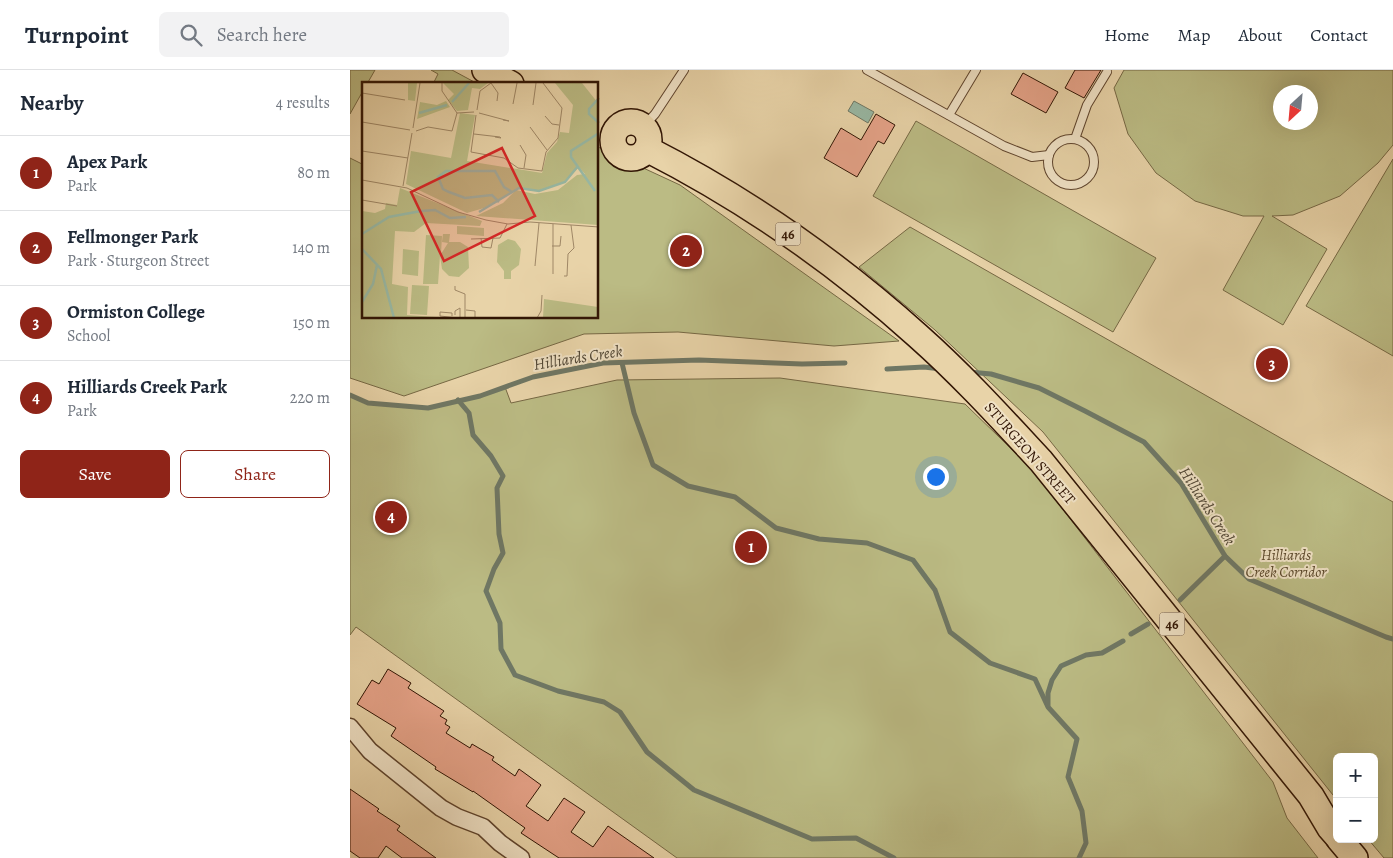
<!DOCTYPE html>
<html lang="en">
<head>
<meta charset="utf-8">
<style>
	:root { --surface:#fff; --page:#f2f2f3; --text:#1f2937; --muted:#747a83; --line:#e0e1e3; --accent:#8f2418 }
	body { margin:0; font-family:Alegreya,serif; background:var(--page); color:var(--text) }
	.controls { position:absolute; right:15px; bottom:15px; display:grid; overflow:hidden; border-radius:8px; box-shadow:0 5px 20px #0002 }
	.controls button { width:45px; height:45px; display:grid; place-items:center; padding:0; border:0; border-bottom:1px solid var(--line); background:var(--surface); color:var(--text); font:25px sans-serif }
	.compass { position:absolute; left:923px; top:15px; width:45px; height:45px; border-radius:50%; background:var(--surface); box-shadow:0 5px 20px #0002; rotate:206deg }
	.you { position:absolute; left:585px; top:406px; width:18px; height:18px; margin:-12px; border:4px solid #fff; border-radius:50%; background:#1a73e8; box-shadow:0 0 0 8px #1a73e833 }
	.badge { display:grid; place-items:center; width:32px; height:32px; border-radius:50%; background:var(--accent); color:#fff; font-size:16px; font-weight:700 }
	.pin { position:absolute; translate:-50% -50%; border:2px solid #fff; box-shadow:0 1px 5px #0006 }
	.list { margin:0; padding:0; list-style:none }
	h2 { display:flex; justify-content:space-between; align-items:center; height:65px; margin:0; padding:0 20px; font-size:21px }
	h2 small { font-size:16px; font-weight:400; color:var(--muted) }
	.list li { display:grid; grid-template-columns:32px 1fr auto; gap:15px; align-items:center; box-sizing:border-box; height:75px; padding:0 20px; border-top:1px solid var(--line) }
	.list b { display:block; font-size:19px; white-space:nowrap }
	.list p { margin:0; font-size:16px; white-space:nowrap; color:var(--muted) }
	.list em { font-size:16px; font-style:normal; color:var(--muted) }
	.actions { display:flex; gap:10px; padding:15px 20px }
	.actions a { flex:1; padding:11px 0; border:1px solid var(--accent); border-radius:8px; text-align:center; font-size:18px; color:var(--accent) }
	.actions .main { background:var(--accent); color:#fff }
	.icon { flex:none; width:28px; height:28px; fill:none; stroke:currentColor; stroke-width:2; stroke-linecap:round; stroke-linejoin:round }
	.map { position:relative; flex:none; width:1043px; height:788px; overflow:hidden }
	header { display:flex; align-items:center; gap:30px; box-sizing:border-box; height:70px; padding:0 25px; background:var(--surface); border-bottom:1px solid var(--line) }
	header strong { font-size:24px }
	nav { display:flex; gap:28px; margin-inline-start:auto; font-size:18px }
	.search { width:350px; height:45px; background:var(--page); display:flex; align-items:center; gap:12px; box-sizing:border-box; padding:0 18px; border-radius:8px; color:var(--muted); font-size:19px }
	main { display:flex }
	aside { flex:1; background:var(--surface) }
	.map>svg:first-child { display:block }
</style>
</head>
<body>
<header>
<strong>Turnpoint</strong>
<div class="search"><svg class="icon" aria-label="search" viewBox="0 0 24 24"><circle cx="10" cy="10" r="6"/><path d="M15 15l6 6"/></svg>Search here</div>
<nav><a>Home</a><a>Map</a><a>About</a><a>Contact</a></nav>
</header>
<main>
<aside>
<h2>Nearby<small>4 results</small></h2>
<ul class="list">
<li><span class="badge">1</span><div><b>Apex Park</b><p>Park</p></div><em>80 m</em></li>
<li><span class="badge">2</span><div><b>Fellmonger Park</b><p>Park · Sturgeon Street</p></div><em>140 m</em></li>
<li><span class="badge">3</span><div><b>Ormiston College</b><p>School</p></div><em>150 m</em></li>
<li><span class="badge">4</span><div><b>Hilliards Creek Park</b><p>Park</p></div><em>220 m</em></li>
</ul>
<div class="actions"><a class="main">Save</a><a>Share</a></div>
</aside>
<div class="map">
<svg width="1043" height="788" viewBox="0 0 1043 788">
	<rect width="100%" height="100%" fill="#e8d3a8"/>
	<filter id="stains"><feTurbulence type="fractalNoise" baseFrequency=".004" numOctaves="4"/><feColorMatrix values="0 0 0 0 .2 0 0 0 0 .09 0 0 0 0 .02 0 0 0 .5 -.17"/></filter>
	<radialGradient id="worn" r=".72"><stop offset=".6" stop-color="#630" stop-opacity="0"/><stop offset="1" stop-color="#630" stop-opacity=".3"/></radialGradient>
	<g fill="#bbbb84" stroke="#766844" fill-rule="evenodd">
		<path d="M0,0H25L17,14H14V19L0,44Z"/>
		<path d="M81,0H102L128,14H83L88,4Z"/>
		<path d="M774,0H1043V75L1028,93L990,126L943,145L922,146L977,179L933,255L873,220L914,146H893L845,131L806,103L778,64L764,18ZM931,22H961V52H931Z"/>
		<path d="M566,51L806,188L763,262L523,126Z"/>
		<path d="M248,77L330,115L549,271L484,276L328,262L234,264L54,326L0,308V88L14,95V248H248Z"/>
		<path d="M1043,89V286L956,236Z"/>
		<path d="M560,157L1043,432V788H1034L1018,769H1024V687H987V730L693,362L585,260L509,197Z"/>
		<path d="M430,308L615,334L681,398L923,712L937,748L968,788H327L6,557L0,565V325L18,333L78,338L130,326L155,317L161,333L267,310Z"/>
	</g>
	<path fill="#98b8a4" stroke="#6f7764" d="M504,31L524,42L518,53L498,41Z"/>
	<g fill="none" stroke-linecap="round" stroke-linejoin="round">
		<g stroke="#6f7764" stroke-width="5">
			<path d="M272,293L284,343L303,395L338,416L385,427L426,458L469,469L517,473L563,490L585,520L600,562L640,593L685,609L698,637L727,669L718,707L732,741L736,773L729,788"/>
			<path d="M537,299L574,297L591,299"/>
			<path d="M619,302L641,304L689,318L735,341L794,372L831,413L875,486L899,509L1036,567L1043,569"/>
			<path d="M0,325L18,333L78,338L130,326L183,307L253,293L349,290L452,294L495,293"/>
			<path d="M108,330L119,343L123,365L141,386L153,406L147,418L149,464L153,483L144,499L136,521L150,553L151,579L165,605L208,621L254,632L270,642L297,682L344,720L462,769L506,768L544,788"/>
			<path d="M830,530L875,486"/>
			<path d="M781,564L798,554"/>
			<path d="M698,635V623L702,610L711,596L736,585L752,583L773,571"/>
		</g>
	</g>
	<g fill="#e6a389" stroke="#311504">
		<path d="M725,0H751L734,28L715,18Z"/>
		<path d="M673,3L708,22L696,43L661,24Z"/>
		<path d="M526,44L545,55L534,74L528,71L507,107L474,88L491,58L511,70Z"/>
		<path d="M38,599L61,613L58,618L94,641L90,646L97,650L95,654L100,657L96,663L120,678L122,674L144,687L142,690L165,706L169,699L191,715L176,736L198,751L214,728L235,742L221,762L243,777L258,756L304,788H209L171,763L175,758L123,721V722L85,699L86,697L41,666L46,658L7,634L22,610L29,614Z"/>
		<path d="M0,719L29,739L27,741L50,756L47,760L86,788H52L36,776L28,788H10L0,781Z"/>
	</g>
	<g fill="none" stroke-linecap="round" stroke-linejoin="round">
		<g stroke="#5f442d" stroke-width="10">
			<g id="lane">
				<path d="M517,0L654,76L682,87L699,85"/>
				<path d="M599,45L626,0"/>
				<path d="M294,56L305,44L334,0"/>
				<circle cx="721" cy="92" r="23"/>
				<path d="M725,69L737,35L757,2"/>
			</g>
		</g>
		<g stroke="#5f442d" stroke-width="19">
			<path id="street" d="M0,657L20,681L91,738L107,747L133,757L150,773L171,788"/>
		</g>
		<g stroke="#311504" stroke-width="28">
			<g id="primary">
				<path d="M135,0L161,14"/>
				<circle cx="281" cy="70" r="18"/>
				<path d="M297,79C395,129 487,193 568,266C612,305 651,348 691,391L961,726L980,758L987,766"/>
				<path d="M989,769L1005,788"/>
			</g>
		</g>
		<use href="#lane" stroke="#f0e2c6" stroke-width="8"/>
		<use href="#street" stroke="#f0e2c6" stroke-width="16"/>
		<use href="#primary" stroke="#e8d3a8" stroke-width="25"/>
	</g>
	<g text-anchor="middle" dominant-baseline="central" stroke-width="4" stroke-linejoin="round" paint-order="stroke">
		<g fill="#f0e2c6" stroke="#6a523e" stroke-width="1">
			<rect x="425.5" y="152.5" width="25" height="23" rx="4"/>
			<rect x="809.5" y="542.5" width="25" height="23" rx="4"/>
		</g>
		<g font-size="14" font-weight="bold" fill="#311504">
			<text x="438" y="164">46</text>
			<text x="822" y="554">46</text>
		</g>
		<g font-size="15" fill="#311504" stroke="#f0e2c6">
			<text transform="translate(680 383) rotate(49)">STURGEON STREET</text>
		</g>
		<g font-size="15" font-style="italic" fill="#5a472a" stroke="#f0e2c6">
			<text x="936" y="485">Hilliards<tspan x="936" dy="17">Creek Corridor</tspan></text>
		</g>
		<g font-size="16" font-style="italic" fill="#504634" stroke="#f0e2c6">
			<text transform="translate(228 288) rotate(-9)">Hilliards Creek</text>
			<text transform="translate(857 436) rotate(57)">Hilliards Creek</text>
		</g>
	</g>
	<g transform="translate(12 12)">
		<rect width="236" height="236" fill="#e8d3a8"/>
		<path d="M46,1H55L53,19L46,18ZM81,1H126L118,7L110,6L106,28L95,29L86,18L92,12ZM193,1H220L236,21V143L114,134L141,121L154,108L173,112L196,108L215,93L223,92L217,85L203,100L177,109L157,106L122,126L105,131L44,102L49,69L89,76L98,31L113,33L105,79L180,91L185,71L195,60L198,50L207,51L211,23ZM84,19L88,25L55,37L58,20L75,23ZM38,106L120,139L118,144L64,141L52,150L33,149L30,202L46,205L45,233L74,235L0,236V129L13,131L23,127L24,121L35,123ZM95,144L122,146V154L95,152ZM81,152H88L87,160H98L106,165L107,186L97,195L87,194L80,187L78,174L76,202H61L64,153L80,154L79,172L86,161L80,160ZM146,157L153,159L159,167L157,183L149,189V197H142V189L135,180L136,163ZM41,167L57,169L56,194L40,192ZM50,203L67,204L65,233L48,232ZM182,217L236,225V236H181Z" fill="#bbbb84"/>
		<path fill="none" stroke="#98b8a4" stroke-width="2.5" d="M237,16L227,27V32L237,41M90,20L107,1M57,31L85,23M233,109L209,75V69L237,51M137,120L130,113L103,116L87,110L81,107L76,95L84,89H133L142,105L150,110M117,130L157,106L177,109L203,100L216,84M0,152L27,135L59,129L73,128L88,136L104,135M0,167L19,187L32,236M0,220L11,202L15,183"/>
		<path fill="none" stroke="#9f8766" stroke-width="1" d="M80,1V9L95,31M129,1L136,11L135,19M0,11L43,18M151,22L155,1M171,23L174,1M115,28L118,9L129,1M117,31L147,39L141,38M114,33L109,70L142,76L156,86L180,89L184,70L196,56L200,26L181,1M183,34L190,42L197,43M0,40L48,48M168,45L185,68M51,46L58,1M54,49L66,45L90,49L95,31L112,30M112,52L138,55L139,56L133,55M158,63L164,73L162,86M0,69L46,76M0,98L45,106L96,130L124,138L146,142L168,140L237,145M41,104L50,51M0,118L35,124M191,142V192M119,156L120,165L129,166L131,156M109,157L138,156L145,142M190,164H198L199,154M173,184L177,141M202,194H205L206,172L212,166L209,143M93,204V208L103,212V236M104,228L113,229V236M93,233V229L98,226V236M90,234V231L78,230V234L96,236M175,236L179,229L180,213"/>
		<path fill="#d62828" fill-opacity="0.15" stroke="#d62828" stroke-width="2.5" d="M140,66L173,134L82,179L49,110Z"/>
		<rect width="236" height="236" fill="none" stroke="#311504" stroke-width="2.5"/>
	</g>
	<rect width="100%" height="100%" filter="url(#stains)"/>
	<rect width="100%" height="100%" fill="url(#worn)"/>
</svg>
<div class="controls">
<button>+</button>
<button>−</button>
</div>
<svg class="compass" viewBox="-18 -18 36 36"><path d="M0-13l5 13h-10z" fill="#e53935"/><path d="M0 13l5-13h-10z" fill="#747a83"/></svg>
<div class="you"></div>
<div class="pin badge" style="left:401px;top:477px">1</div>
<div class="pin badge" style="left:336px;top:181px">2</div>
<div class="pin badge" style="left:922px;top:294px">3</div>
<div class="pin badge" style="left:41px;top:447px">4</div>
</div>
</main>
</body>
</html>
